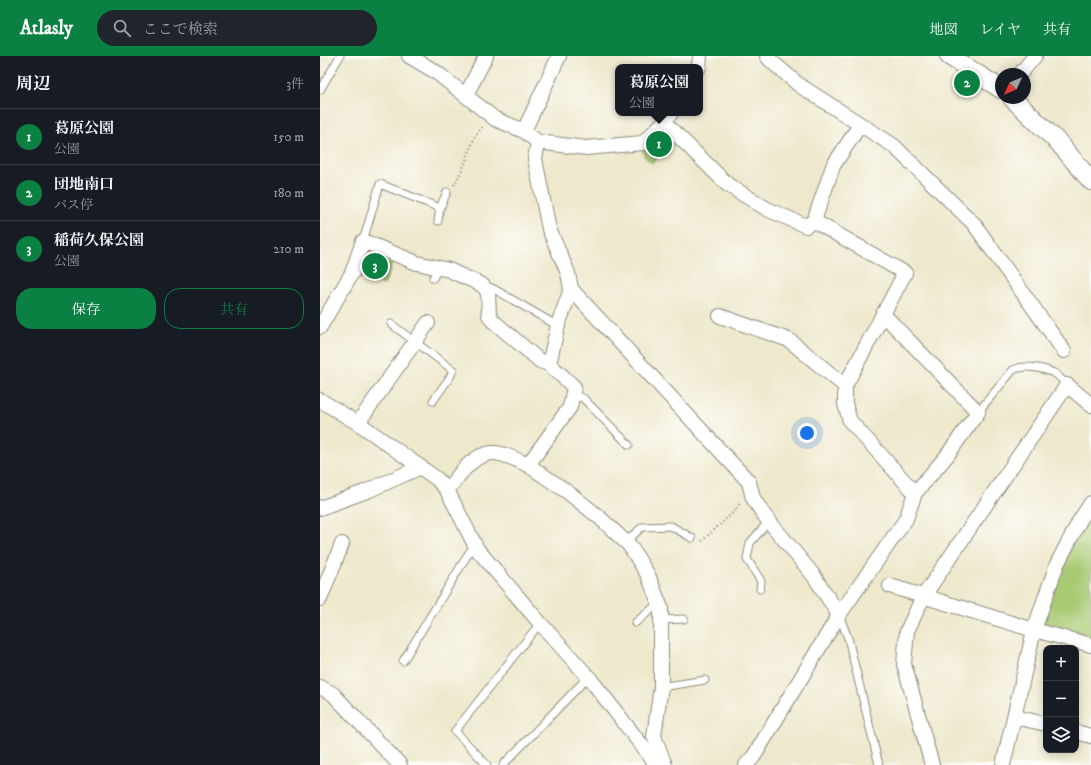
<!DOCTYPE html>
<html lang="ja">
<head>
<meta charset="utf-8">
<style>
	:root { --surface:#171b24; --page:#20242c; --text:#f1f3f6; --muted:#9ea1a6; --line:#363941; --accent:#0b8043 }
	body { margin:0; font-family:"IM FELL DW Pica","Noto Serif JP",serif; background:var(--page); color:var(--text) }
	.controls { position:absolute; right:12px; bottom:12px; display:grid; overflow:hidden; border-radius:8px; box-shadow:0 2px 10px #0003 }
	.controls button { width:36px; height:36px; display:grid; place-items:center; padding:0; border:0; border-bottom:1px solid var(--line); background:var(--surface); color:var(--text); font:20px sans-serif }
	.compass { position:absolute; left:675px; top:12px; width:36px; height:36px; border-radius:50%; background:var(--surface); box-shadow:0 2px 10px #0003; rotate:226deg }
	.you { position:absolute; left:487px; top:377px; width:14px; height:14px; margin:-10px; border:3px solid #fff; border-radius:50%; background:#1a73e8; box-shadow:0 0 0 6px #1a73e833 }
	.badge { display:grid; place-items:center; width:26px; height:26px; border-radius:50%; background:var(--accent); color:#fff; font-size:13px; font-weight:700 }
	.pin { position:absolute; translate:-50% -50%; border:2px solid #fff; box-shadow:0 1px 4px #0006 }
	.popup { position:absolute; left:295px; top:8px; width:88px; height:52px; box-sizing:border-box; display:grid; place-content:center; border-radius:8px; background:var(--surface); filter:drop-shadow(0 1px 3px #0005); font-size:13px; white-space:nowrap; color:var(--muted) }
	.popup b { font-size:15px; color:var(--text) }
	.popup::after { content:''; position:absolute; left:50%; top:100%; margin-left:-8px; border:8px solid transparent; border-top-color:var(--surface) }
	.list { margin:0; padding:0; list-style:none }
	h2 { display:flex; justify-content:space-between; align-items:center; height:52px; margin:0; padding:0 16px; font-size:17px }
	h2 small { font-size:13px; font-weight:400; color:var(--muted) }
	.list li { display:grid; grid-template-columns:26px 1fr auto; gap:12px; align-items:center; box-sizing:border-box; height:56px; padding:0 16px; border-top:1px solid var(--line) }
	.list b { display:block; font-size:15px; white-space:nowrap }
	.list p { margin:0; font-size:13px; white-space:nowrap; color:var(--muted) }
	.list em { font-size:13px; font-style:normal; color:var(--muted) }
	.actions { display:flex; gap:8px; padding:12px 16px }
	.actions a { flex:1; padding:9px 0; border:1px solid var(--accent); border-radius:16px; text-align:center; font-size:14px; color:var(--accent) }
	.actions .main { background:var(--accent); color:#fff }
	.icon { flex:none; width:22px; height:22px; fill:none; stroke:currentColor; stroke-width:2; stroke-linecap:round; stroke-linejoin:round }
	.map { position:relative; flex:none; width:771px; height:709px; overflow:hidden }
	header { display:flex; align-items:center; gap:24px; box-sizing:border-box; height:56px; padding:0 20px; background:var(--accent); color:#fff }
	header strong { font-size:19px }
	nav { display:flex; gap:22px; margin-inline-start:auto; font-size:14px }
	.search { width:280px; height:36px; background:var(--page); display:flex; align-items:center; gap:10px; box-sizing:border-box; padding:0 14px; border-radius:22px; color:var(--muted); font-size:15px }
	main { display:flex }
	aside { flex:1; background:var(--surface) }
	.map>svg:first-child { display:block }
</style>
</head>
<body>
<header>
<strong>Atlasly</strong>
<div class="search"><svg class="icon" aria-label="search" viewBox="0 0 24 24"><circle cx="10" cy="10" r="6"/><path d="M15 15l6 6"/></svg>ここで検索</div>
<nav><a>地図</a><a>レイヤ</a><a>共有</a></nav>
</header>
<main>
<aside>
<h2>周辺<small>3件</small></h2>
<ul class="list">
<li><span class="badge">1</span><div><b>葛原公園</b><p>公園</p></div><em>150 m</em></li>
<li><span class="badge">2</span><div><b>団地南口</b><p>バス停</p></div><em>180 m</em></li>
<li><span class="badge">3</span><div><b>稲荷久保公園</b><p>公園</p></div><em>210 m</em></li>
</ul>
<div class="actions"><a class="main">保存</a><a>共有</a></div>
</aside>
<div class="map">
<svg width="771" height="709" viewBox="0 0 771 709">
	<rect width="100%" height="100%" fill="#fdfcf7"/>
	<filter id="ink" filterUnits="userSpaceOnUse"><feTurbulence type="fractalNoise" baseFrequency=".025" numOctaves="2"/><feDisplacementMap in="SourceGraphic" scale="8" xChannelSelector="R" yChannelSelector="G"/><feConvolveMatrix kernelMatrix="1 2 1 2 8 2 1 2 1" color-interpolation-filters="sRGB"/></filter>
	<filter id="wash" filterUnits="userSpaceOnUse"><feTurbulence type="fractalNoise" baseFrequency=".012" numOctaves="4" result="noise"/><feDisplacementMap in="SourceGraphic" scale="16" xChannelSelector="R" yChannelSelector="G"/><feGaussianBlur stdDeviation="0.9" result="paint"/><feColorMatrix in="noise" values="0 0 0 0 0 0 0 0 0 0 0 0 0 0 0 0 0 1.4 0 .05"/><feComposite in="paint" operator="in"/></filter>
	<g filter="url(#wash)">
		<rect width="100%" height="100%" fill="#eee8cc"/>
		<g fill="#a8ca73" stroke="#6a7a4f">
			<path d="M348,74L357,84L332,107L325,101L322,93L341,75Z"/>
			<path d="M46,193L74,202L64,229L36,219Z"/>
			<path d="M771,459V583L720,569L738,517L755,484Z"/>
		</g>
	</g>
	<g filter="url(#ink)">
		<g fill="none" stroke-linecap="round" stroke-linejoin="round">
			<g stroke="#8c8a7c" stroke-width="9">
				<g id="service">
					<path d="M0,34L20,0"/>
					<path d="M118,165L120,152"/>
					<path d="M43,185L60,128L120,152L127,136"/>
					<path d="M113,222L119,211"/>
					<path d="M166,230L174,233L231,266"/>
					<path d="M71,268L133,314L130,321L113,345"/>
					<path d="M252,339L263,342L309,389"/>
					<path d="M658,356L693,314C705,308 724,312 736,318C740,321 743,326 747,329"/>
					<path d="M306,486L322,471L351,470L372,482"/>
					<path d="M440,533L441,525L427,503L430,487L449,465"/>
					<path d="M519,559L528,582L559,709"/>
					<path d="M341,564L364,563"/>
					<path d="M315,567L339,547"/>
					<path d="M83,605L150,495L157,493"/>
					<path d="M341,631L385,624"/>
					<path d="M167,709L135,675L220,567"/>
					<path d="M183,709L268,621"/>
				</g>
			</g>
			<g stroke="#8c8a7c" stroke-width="16">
				<g id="minor">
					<path d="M89,0L116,16L175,63L204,75L218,86L266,92L323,87L344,66L351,57"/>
					<path d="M447,0L451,5L479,29L574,90L654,168L744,295"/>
					<path d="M379,11L380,0"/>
					<path d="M700,18L715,0"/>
					<path d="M146,39L166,0"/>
					<path d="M344,66L408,129L447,153L486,170L494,165L513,110L540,69"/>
					<path d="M204,75L239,0"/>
					<path d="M494,165L585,217L525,330V348L530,365L595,437"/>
					<path d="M251,233L429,426L433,442L444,459L494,520L519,559"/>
					<path d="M400,260L469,284L525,330"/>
					<path d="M0,271L32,217L43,185L97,207L129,214L162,229L168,236L169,259L173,265L220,305L229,308"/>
					<path d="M0,344L44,371L117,423L127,434L157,493L220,567L271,624L337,709"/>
					<path d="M38,367L108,267"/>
					<path d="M208,409L249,437L279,461L310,490L328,519L341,552V631L334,680L345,709"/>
					<path d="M127,434C139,420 151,399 172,397C182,396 199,405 208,409L250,351L254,331L229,308L238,269L251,233L248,217L229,173L215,103L218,86"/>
					<path d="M0,452L47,435L101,411"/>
					<path d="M570,530L714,574L771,589"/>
					<path d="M0,543L22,488"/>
					<path d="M0,631L13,638L80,709"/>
					<path d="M695,661L726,668"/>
					<path d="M756,676L771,680"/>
					<path d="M426,709L434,700L519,559L586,463L595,437L626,401L658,356L563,258"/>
					<path d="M612,709L584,608L587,575L603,541L747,329L771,349"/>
					<path d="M683,709L714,574L723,548L737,508L760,464L771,447"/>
				</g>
			</g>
			<g stroke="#8c8a7c" stroke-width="20">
				<g id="tertiary">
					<path d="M629,0L681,33"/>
					<path d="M692,42L739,87L771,125"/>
				</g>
			</g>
			<g stroke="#8c8a7c" stroke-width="2.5" stroke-dasharray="1 3" stroke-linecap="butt">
				<path d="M134,129L144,110L155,80L163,70"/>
				<path d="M382,485L417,453L420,446"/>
			</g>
			<use href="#service" stroke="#fff" stroke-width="7"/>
			<use href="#minor" stroke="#fff" stroke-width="14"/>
			<use href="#tertiary" stroke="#fff" stroke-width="18"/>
		</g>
	</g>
</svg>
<div class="controls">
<button>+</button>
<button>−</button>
<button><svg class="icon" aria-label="layers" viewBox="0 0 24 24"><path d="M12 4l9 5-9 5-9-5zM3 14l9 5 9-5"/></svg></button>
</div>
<svg class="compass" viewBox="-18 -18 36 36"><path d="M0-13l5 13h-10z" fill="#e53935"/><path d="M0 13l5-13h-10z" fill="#9ea1a6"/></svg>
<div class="you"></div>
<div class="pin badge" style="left:339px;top:88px">1</div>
<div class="popup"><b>葛原公園</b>公園</div>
<div class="pin badge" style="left:647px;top:27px">2</div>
<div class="pin badge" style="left:55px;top:210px">3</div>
</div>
</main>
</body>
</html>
